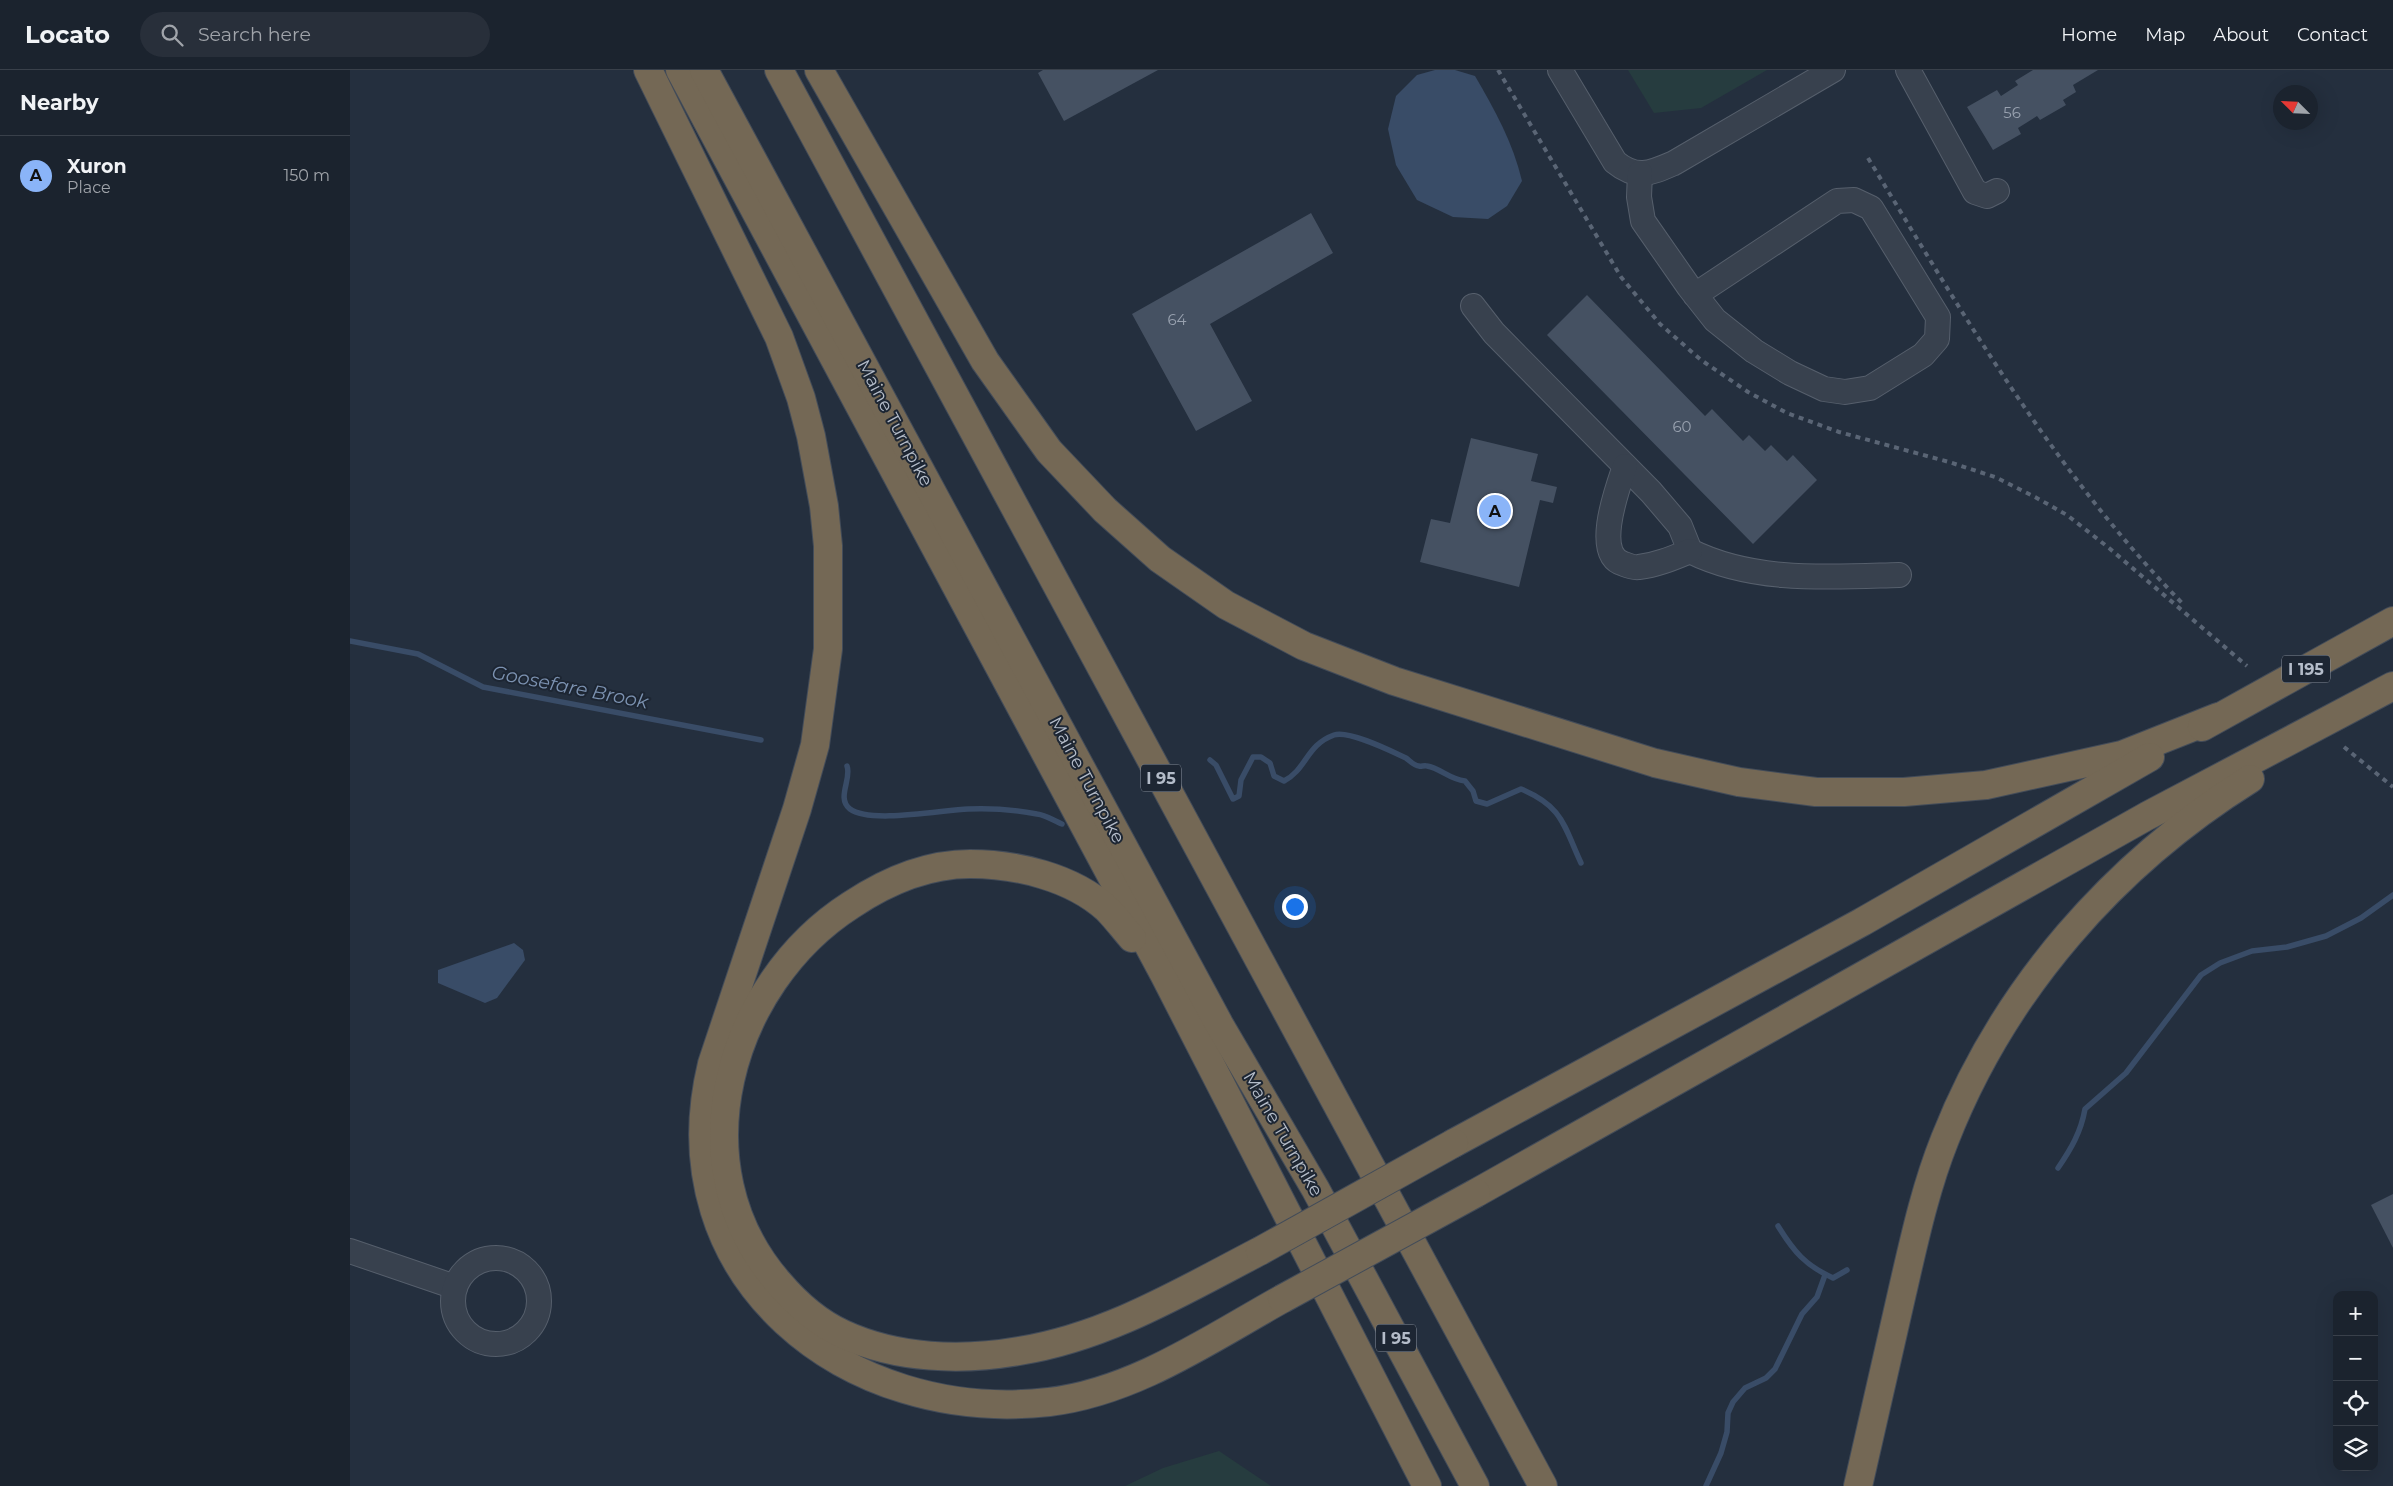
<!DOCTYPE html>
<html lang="en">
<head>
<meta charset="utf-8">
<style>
	:root { --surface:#1b232e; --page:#282f3a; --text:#f1f3f6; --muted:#a0a4aa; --line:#39404a; --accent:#8ab4f8 }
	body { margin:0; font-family:Montserrat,sans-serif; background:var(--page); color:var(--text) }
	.controls { position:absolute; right:15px; bottom:15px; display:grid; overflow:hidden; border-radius:10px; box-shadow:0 5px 20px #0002 }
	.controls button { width:45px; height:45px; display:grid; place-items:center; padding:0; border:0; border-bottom:1px solid var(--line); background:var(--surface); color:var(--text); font:25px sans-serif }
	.compass { position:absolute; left:1923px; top:15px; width:45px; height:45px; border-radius:50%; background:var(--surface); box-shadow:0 5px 20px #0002; rotate:294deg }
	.you { position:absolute; left:944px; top:836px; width:18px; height:18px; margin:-12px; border:4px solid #fff; border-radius:50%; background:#1a73e8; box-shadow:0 0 0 8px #1a73e833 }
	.badge { display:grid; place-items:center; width:32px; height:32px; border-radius:50%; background:var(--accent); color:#111; font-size:16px; font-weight:700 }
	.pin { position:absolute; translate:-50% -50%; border:2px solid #fff; box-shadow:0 1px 5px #0006 }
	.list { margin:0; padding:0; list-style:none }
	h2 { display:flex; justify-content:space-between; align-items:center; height:65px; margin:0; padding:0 20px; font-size:21px }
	h2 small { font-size:16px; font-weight:400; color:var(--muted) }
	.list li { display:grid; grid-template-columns:32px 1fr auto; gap:15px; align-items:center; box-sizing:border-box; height:80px; padding:0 20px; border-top:1px solid var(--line) }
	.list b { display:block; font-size:19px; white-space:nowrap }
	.list p { margin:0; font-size:16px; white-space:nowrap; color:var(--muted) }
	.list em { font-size:16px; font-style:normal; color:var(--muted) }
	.icon { flex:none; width:28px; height:28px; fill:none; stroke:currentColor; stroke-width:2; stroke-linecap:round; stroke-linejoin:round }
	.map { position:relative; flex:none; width:2043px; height:1416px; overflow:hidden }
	header { display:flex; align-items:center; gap:30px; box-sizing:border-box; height:70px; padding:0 25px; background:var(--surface); border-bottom:1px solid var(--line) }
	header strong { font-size:24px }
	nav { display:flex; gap:28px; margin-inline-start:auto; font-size:18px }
	.search { width:350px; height:45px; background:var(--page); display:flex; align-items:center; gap:12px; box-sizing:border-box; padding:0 18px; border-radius:28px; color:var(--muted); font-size:19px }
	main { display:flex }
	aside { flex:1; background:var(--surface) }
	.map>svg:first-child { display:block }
</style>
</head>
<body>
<header>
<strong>Locato</strong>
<div class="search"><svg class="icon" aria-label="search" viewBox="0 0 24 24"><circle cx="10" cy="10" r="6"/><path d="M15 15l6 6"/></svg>Search here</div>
<nav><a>Home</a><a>Map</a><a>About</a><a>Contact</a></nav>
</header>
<main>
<aside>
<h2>Nearby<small></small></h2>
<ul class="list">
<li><span class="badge">A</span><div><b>Xuron</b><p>Place</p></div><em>150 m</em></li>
</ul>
</aside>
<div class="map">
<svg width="2043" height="1416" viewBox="0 0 2043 1416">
	<rect width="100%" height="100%" fill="#242f3e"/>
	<g fill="#263c3f">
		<path d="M1278,0H1417L1351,38L1304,43Z"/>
		<path d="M869,1381L921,1416H775L813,1398Z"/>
	</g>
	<g fill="#394c67">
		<path d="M1085,0H1105L1125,6C1145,40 1163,73 1172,111L1157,136L1138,149L1103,147L1067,130L1046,95L1038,59L1046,26L1067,5Z"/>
		<path d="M164,873L173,880L175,890L147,928L135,933L88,913V900Z"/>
	</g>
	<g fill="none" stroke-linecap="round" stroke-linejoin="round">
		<g stroke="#394c67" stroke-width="5.5">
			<path d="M0,571L68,584L133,617L411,670"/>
			<path d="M860,690L866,695L883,729L889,726L891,710L903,687H911L920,693L924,706L934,711C957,699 956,675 984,665C999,660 1041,681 1056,688C1060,691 1064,696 1069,696C1071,697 1074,695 1077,696C1090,698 1099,709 1115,711L1123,721L1126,731L1137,734L1171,719C1213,737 1213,754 1231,793"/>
			<path d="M497,696C502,709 486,728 500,739C520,754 592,740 618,739C640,738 666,740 687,744C696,745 704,751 712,754"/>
			<path d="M1708,1098C1721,1079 1731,1062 1735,1039L1776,1003L1851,905L1870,893L1902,881L1937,877L1976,866L2011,848L2043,825"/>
			<path d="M1428,1156C1444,1182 1455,1195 1483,1208L1497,1200"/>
			<path d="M1356,1416L1371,1383L1377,1362L1378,1343L1383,1332L1395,1318L1416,1308L1425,1299L1452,1244L1467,1227L1475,1205"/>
		</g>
	</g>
	<g fill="#455162">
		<path d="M693,0H808L714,51L688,3Z"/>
		<path d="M1683,0H1748L1723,15L1726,22L1713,30L1716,35L1690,50L1687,46L1668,58L1671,64L1643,80L1617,37L1647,20L1651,26L1668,15L1665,11Z"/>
		<path d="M961,143L983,183L860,254L902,331L846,361L782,244Z"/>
		<path d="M1237,225L1355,346L1362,339L1393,371L1399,365L1415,381L1421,375L1437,391L1443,385L1467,410L1403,474L1197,265Z"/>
		<path d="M1121,368L1188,384L1181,411L1207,417L1203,433L1190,430L1169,517L1070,492L1081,449L1100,453Z"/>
		<path d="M2043,1124V1178L2021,1135Z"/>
	</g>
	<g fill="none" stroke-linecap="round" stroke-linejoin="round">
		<g stroke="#565f6c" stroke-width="26">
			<g id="minor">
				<path d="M1210,0L1265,92C1287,110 1301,103 1324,93L1483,0"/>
				<path d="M1558,0L1625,122L1637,126L1647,121"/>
				<path d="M1290,103L1289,127L1293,151L1339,217L1365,250L1404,281L1440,303L1474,319L1495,322L1520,318L1573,285L1587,269L1588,247L1521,138L1504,130L1487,131L1345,225"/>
				<path d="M1123,236L1144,263L1301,422L1330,456L1340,481C1404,513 1480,507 1549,505"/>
				<path d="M1275,396C1268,417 1242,485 1274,494C1279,496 1284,498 1289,497C1307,495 1323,488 1340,481"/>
				<path d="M0,1181L105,1217"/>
				<circle cx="146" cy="1231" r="43"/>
			</g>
		</g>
		<g stroke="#434c59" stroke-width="30">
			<g id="highway">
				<path d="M298,0L429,267L451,328L461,366L474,436L478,476V579L465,675L447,739L362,994C310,1208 498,1355 699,1332C784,1322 860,1269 932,1229"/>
				<path d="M330,0L815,906L1077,1416"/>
				<path d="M354,0L869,954L966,1120L1125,1416"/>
				<path d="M429,0L1193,1416"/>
				<path d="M469,0L635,291L699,381L755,440L810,489L876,535L954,576L1044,611L1305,693L1389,712L1466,722H1554L1636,715L1772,685L1868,647"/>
				<path d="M1852,657L2043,551"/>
				<path d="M782,868C774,859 766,848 757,839C722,807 666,794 620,794C577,794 537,811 501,835C378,914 326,1096 429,1213C446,1233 469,1253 493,1264C547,1289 612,1291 669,1281C757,1267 833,1221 910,1181"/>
				<path d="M1104,1073L1512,852L1800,687"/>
				<path d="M1126,1123L1797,746L2043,616"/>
				<path d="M1508,1416C1523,1352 1537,1287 1552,1223C1564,1171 1575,1119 1595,1069C1654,919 1764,794 1900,709"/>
			</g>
		</g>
		<use href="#minor" stroke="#38414e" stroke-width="24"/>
		<use href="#highway" stroke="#746855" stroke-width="28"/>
		<g stroke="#5a6575" stroke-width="4" stroke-dasharray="5 5" stroke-linecap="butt">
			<path d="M1148,0L1271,207L1310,254L1351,290L1398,322L1437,343L1489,362L1599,392L1645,407L1685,427L1717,445L1759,478L1897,596"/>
			<path d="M1518,88C1613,244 1704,402 1833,534"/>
			<path d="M1994,677L2043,717"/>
		</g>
		<g stroke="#434c59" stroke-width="30" stroke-linecap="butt">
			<g id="highway-bridge">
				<path d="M910,1181L1104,1073"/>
				<path d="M932,1229L1126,1123"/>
			</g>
		</g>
		<use href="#highway-bridge" stroke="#746855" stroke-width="28"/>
	</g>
	<g text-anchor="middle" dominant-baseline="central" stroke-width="4" stroke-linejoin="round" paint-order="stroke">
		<g font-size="15" fill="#98a1af">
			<text x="1662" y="42">56</text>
			<text x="827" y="249">64</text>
			<text x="1332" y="356">60</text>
		</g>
		<g fill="#1d2633" stroke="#878f9c" stroke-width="1">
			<rect x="1932" y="585.5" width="48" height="27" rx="4"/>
			<rect x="791" y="694.5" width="40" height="27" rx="4"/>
			<rect x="1026" y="1254.5" width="40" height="27" rx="4"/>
		</g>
		<g font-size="16" font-weight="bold" fill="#b4bcc9">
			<text x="1956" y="599">I 195</text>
			<text x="811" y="708">I 95</text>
			<text x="1046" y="1268">I 95</text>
		</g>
		<g font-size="18" fill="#b4bcc9" stroke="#1d2633">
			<text transform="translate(545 353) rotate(62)">Maine Turnpike</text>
			<text transform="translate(737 710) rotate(62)">Maine Turnpike</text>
			<text transform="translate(933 1064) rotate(60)">Maine Turnpike</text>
		</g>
		<g font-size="19" font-style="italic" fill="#7c92b1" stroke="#1d2633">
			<text transform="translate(220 617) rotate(11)">Goosefare Brook</text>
		</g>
	</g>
</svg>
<div class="controls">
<button>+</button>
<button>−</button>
<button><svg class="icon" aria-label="locate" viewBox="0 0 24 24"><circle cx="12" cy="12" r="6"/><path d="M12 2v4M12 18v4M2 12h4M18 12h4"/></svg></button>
<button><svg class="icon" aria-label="layers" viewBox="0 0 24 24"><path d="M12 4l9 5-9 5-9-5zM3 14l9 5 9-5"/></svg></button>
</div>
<svg class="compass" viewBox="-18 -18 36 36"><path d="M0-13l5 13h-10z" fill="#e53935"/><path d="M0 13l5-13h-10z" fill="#a0a4aa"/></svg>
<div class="you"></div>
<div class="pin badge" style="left:1145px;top:441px">A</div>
</div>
</main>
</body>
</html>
